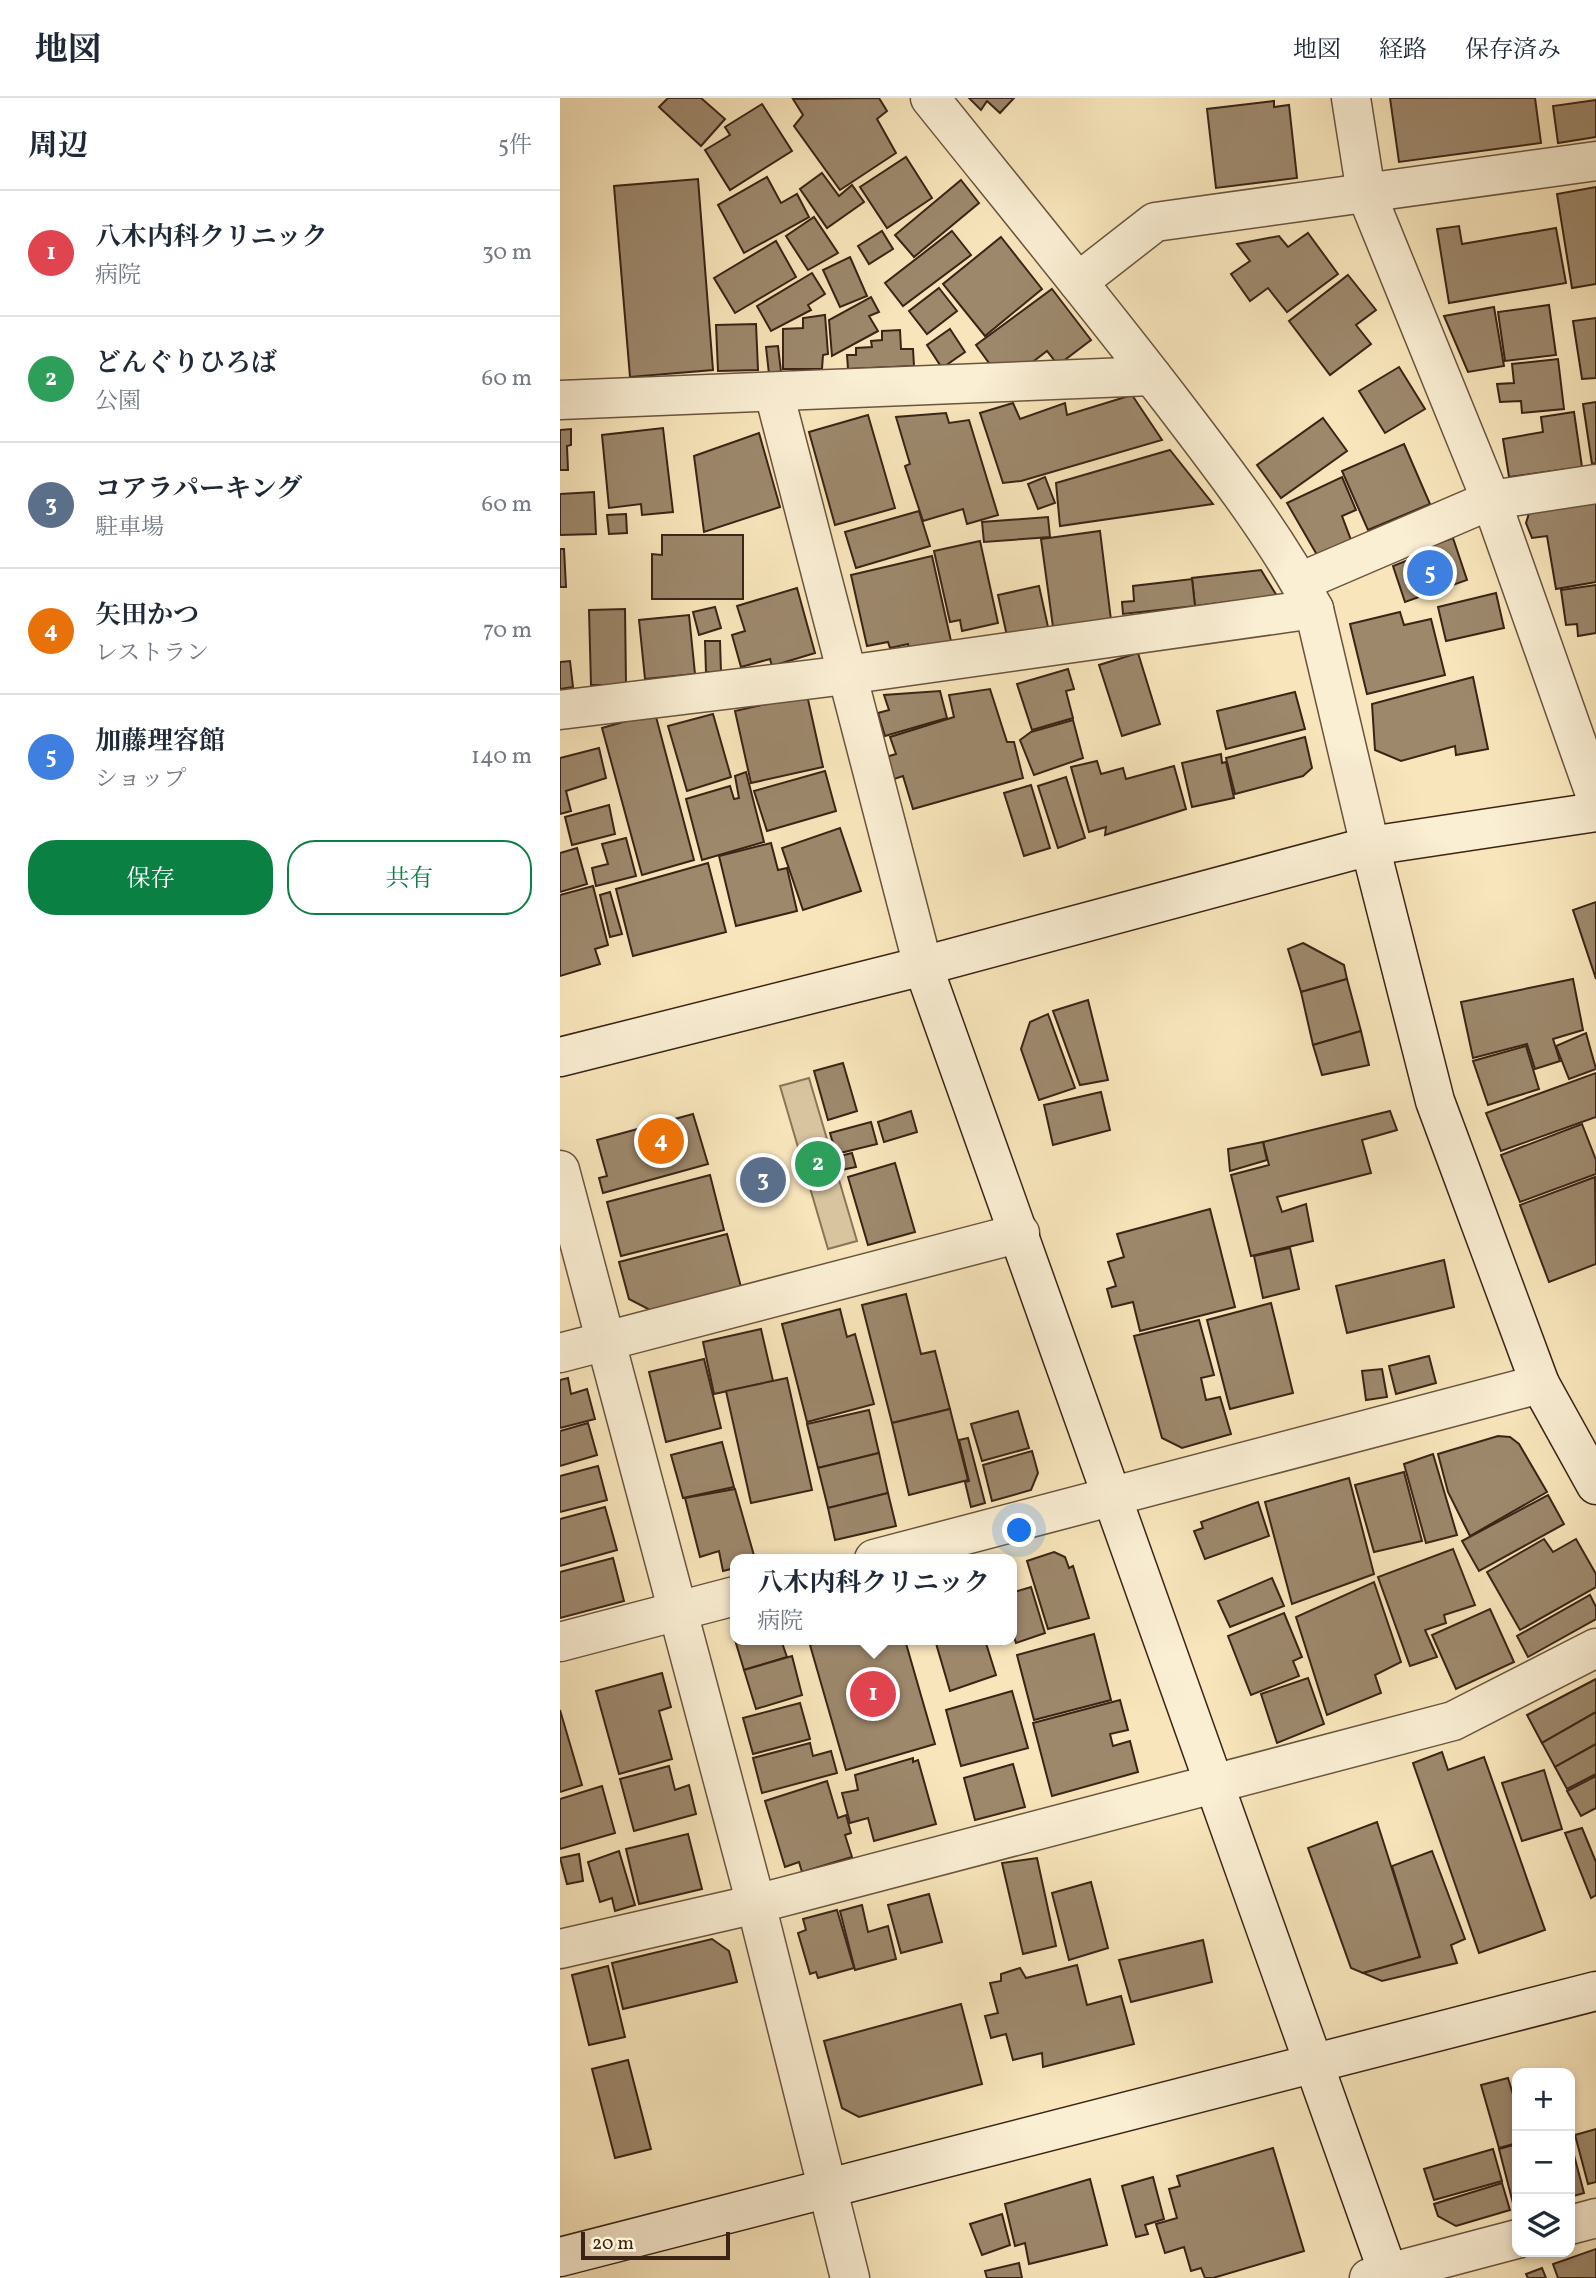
<!DOCTYPE html>
<html lang="ja">
<head>
<meta charset="utf-8">
<style>
	:root { --surface:#fff; --page:#f2f2f3; --text:#1f2937; --muted:#747a83; --line:#e0e1e3; --accent:#0b8043 }
	body { margin:0; font-family:Vollkorn,"Noto Serif JP",serif; background:var(--page); color:var(--text) }
	.controls { position:absolute; right:21px; bottom:21px; display:grid; overflow:hidden; border-radius:14px; box-shadow:0 4px 10px #0003 }
	.controls button { width:63px; height:63px; display:grid; place-items:center; padding:0; border:0; border-bottom:2px solid var(--line); background:var(--surface); color:var(--text); font:35px sans-serif }
	.scale { position:absolute; left:21px; bottom:18px; width:149px; box-sizing:border-box; padding-left:7px; border:4px solid #3b2416; border-top:0; font-size:19px; line-height:24px; white-space:nowrap; color:#3b2416; -webkit-text-stroke:5px #faeed3; paint-order:stroke }
	.you { position:absolute; left:460px; top:1433px; width:24px; height:24px; margin:-18px; border:5px solid #fff; border-radius:50%; background:#1a73e8; box-shadow:0 0 0 10px #1a73e833 }
	.badge { display:grid; place-items:center; width:46px; height:46px; border-radius:50%; background:var(--accent); color:#fff; font-size:23px; font-weight:700 }
	.pin { position:absolute; translate:-50% -50%; border:4px solid #fff; box-shadow:0 2px 7px #0006 }
	.popup { position:absolute; left:170px; top:1456px; width:287px; height:91px; box-sizing:border-box; display:grid; place-content:center; border-radius:14px; background:var(--surface); filter:drop-shadow(0 2px 5px #0005); font-size:23px; white-space:nowrap; color:var(--muted) }
	.popup b { font-size:26px; color:var(--text) }
	.popup::after { content:''; position:absolute; left:50%; top:100%; margin-left:-14px; border:14px solid transparent; border-top-color:var(--surface) }
	.list { margin:0; padding:0; list-style:none }
	h2 { display:flex; justify-content:space-between; align-items:center; height:91px; margin:0; padding:0 28px; font-size:30px }
	h2 small { font-size:23px; font-weight:400; color:var(--muted) }
	.list li { display:grid; grid-template-columns:46px 1fr auto; gap:21px; align-items:center; box-sizing:border-box; height:126px; padding:0 28px; border-top:2px solid var(--line) }
	.list b { display:block; font-size:26px; white-space:nowrap }
	.list p { margin:0; font-size:23px; white-space:nowrap; color:var(--muted) }
	.list em { font-size:23px; font-style:normal; color:var(--muted) }
	.actions { display:flex; gap:14px; padding:21px 28px }
	.actions a { flex:1; padding:16px 0; border:2px solid var(--accent); border-radius:28px; text-align:center; font-size:24px; color:var(--accent) }
	.actions .main { background:var(--accent); color:#fff }
	.icon { flex:none; width:38px; height:38px; fill:none; stroke:currentColor; stroke-width:2; stroke-linecap:round; stroke-linejoin:round }
	.map { position:relative; flex:none; width:1036px; height:2180px; overflow:hidden }
	header { display:flex; align-items:center; gap:42px; box-sizing:border-box; height:98px; padding:0 35px; background:var(--surface); border-bottom:2px solid var(--line) }
	header strong { font-size:33px }
	nav { display:flex; gap:38px; margin-inline-start:auto; font-size:24px }
	main { display:flex }
	aside { flex:1; background:var(--surface) }
	.map>svg:first-child { display:block }
</style>
</head>
<body>
<header>
<strong>地図</strong>
<nav><a>地図</a><a>経路</a><a>保存済み</a></nav>
</header>
<main>
<aside>
<h2>周辺<small>5件</small></h2>
<ul class="list">
<li><span class="badge" style="background:#e0444e">1</span><div><b>八木内科クリニック</b><p>病院</p></div><em>30 m</em></li>
<li><span class="badge" style="background:#2e9e5b">2</span><div><b>どんぐりひろば</b><p>公園</p></div><em>60 m</em></li>
<li><span class="badge" style="background:#5c6f8a">3</span><div><b>コアラパーキング</b><p>駐車場</p></div><em>60 m</em></li>
<li><span class="badge" style="background:#e8710a">4</span><div><b>矢田かつ</b><p>レストラン</p></div><em>70 m</em></li>
<li><span class="badge" style="background:#3f7fe0">5</span><div><b>加藤理容館</b><p>ショップ</p></div><em>140 m</em></li>
</ul>
<div class="actions"><a class="main">保存</a><a>共有</a></div>
</aside>
<div class="map">
<svg width="1036" height="2180" viewBox="0 0 1036 2180">
	<rect width="100%" height="100%" fill="#f8e5bb"/>
	<filter id="stains"><feTurbulence type="fractalNoise" baseFrequency=".00286" numOctaves="4"/><feColorMatrix values="0 0 0 0 .2 0 0 0 0 .09 0 0 0 0 .02 0 0 0 .5 -.17"/></filter>
	<radialGradient id="worn" r=".72"><stop offset=".6" stop-color="#630" stop-opacity="0"/><stop offset="1" stop-color="#630" stop-opacity=".3"/></radialGradient>
	<path fill="#d8c49f" stroke="#8a745a" stroke-width="2" d="M249,980L297,1143L268,1151L220,988Z"/>
	<g fill="#9d886c" stroke="#3b2416" stroke-width="2">
		<path d="M108,0H141L165,21L141,48L99,9Z"/>
		<path d="M319,0L327,13L317,21L336,55L280,92L234,28L243,17L233,1Z"/>
		<path d="M409,0H454L440,15L427,3L421,12Z"/>
		<path d="M830,0H975L981,45L839,64Z"/>
		<path d="M1036,2V39L998,45L993,8Z"/>
		<path d="M714,3V9L729,7L737,80L656,90L647,11Z"/>
		<path d="M202,6L232,53L170,92L145,52L170,37L165,29Z"/>
		<path d="M346,59L372,100L327,130L300,89Z"/>
		<path d="M262,75L279,98L292,87L304,104L267,130L240,91Z"/>
		<path d="M207,79L221,105L237,96L249,119L184,155L158,107Z"/>
		<path d="M138,81L153,272L70,279L54,88Z"/>
		<path d="M401,82L419,105L354,159L335,137Z"/>
		<path d="M1036,89V186L1012,190L997,96Z"/>
		<path d="M254,119L278,155L248,172L226,138Z"/>
		<path d="M899,128L902,146L996,130L1006,185L889,205L877,131Z"/>
		<path d="M322,133L333,151L309,166L298,148Z"/>
		<path d="M392,133L411,157L343,208L325,185Z"/>
		<path d="M748,135L778,176L727,214L708,190L690,203L671,176L690,163L677,146L719,138L728,149Z"/>
		<path d="M441,139L482,191L425,238L383,186Z"/>
		<path d="M216,143L236,179L175,215L154,180Z"/>
		<path d="M290,159L307,198L280,209L263,172Z"/>
		<path d="M252,175L265,196L248,207L251,212L211,233L197,208Z"/>
		<path d="M788,177L816,212L796,227L811,246L770,277L729,223Z"/>
		<path d="M379,190L397,213L367,236L349,213Z"/>
		<path d="M492,191L531,242L498,267L487,253L470,266L429,265L416,247Z"/>
		<path d="M311,199L319,214L309,218L318,233L272,258L269,222Z"/>
		<path d="M989,207L996,257L945,263L938,214Z"/>
		<path d="M934,209L944,268L908,274L884,218Z"/>
		<path d="M265,217L268,256L263,257L262,271H223V231L243,230V220Z"/>
		<path d="M1036,220V280L1022,281L1013,223Z"/>
		<path d="M196,226L198,272L158,273L156,227Z"/>
		<path d="M390,231L405,254L382,270L367,247Z"/>
		<path d="M340,232L341,251H353L354,268L288,271L287,257H296V250L312,249L311,243L322,242V233Z"/>
		<path d="M218,248L221,274L209,276L206,249Z"/>
		<path d="M998,261L1004,311L962,315L961,303L940,304L937,286L954,285L952,266Z"/>
		<path d="M839,269L865,311L825,335L799,293Z"/>
		<path d="M572,297L602,342L461,383L443,385L420,315L453,305L460,321L505,305L507,317Z"/>
		<path d="M1036,304V365L1032,366L1023,306Z"/>
		<path d="M1014,314L1022,369L949,379L943,341L983,334L981,319Z"/>
		<path d="M386,315L389,325L409,322L438,417L407,426L403,411L363,423L345,368L350,366L336,319Z"/>
		<path d="M308,317L335,410L275,427L249,334Z"/>
		<path d="M763,320L787,353L721,400L697,367Z"/>
		<path d="M103,330L113,414L82,417L81,406L49,410L42,337Z"/>
		<path d="M11,331V347L7,348L8,372H0V332Z"/>
		<path d="M199,335L220,409L144,434L134,358Z"/>
		<path d="M844,346L870,406L808,432L782,373Z"/>
		<path d="M610,352L653,406L500,428L496,385Z"/>
		<path d="M485,379L495,405L478,411L468,386Z"/>
		<path d="M782,379L796,412L782,418L794,450L760,462L727,405Z"/>
		<path d="M34,394L36,436L0,437V396Z"/>
		<path d="M1036,403V484L996,491L987,438L972,440L966,425L970,412Z"/>
		<path d="M359,413L370,448L296,470L285,434Z"/>
		<path d="M66,416L67,435L49,436L47,417Z"/>
		<path d="M488,419L490,439L424,444L422,424Z"/>
		<path d="M540,433L551,522L493,529L481,441Z"/>
		<path d="M102,437H183V501H92V456L102,457Z"/>
		<path d="M893,440L907,482L845,504L833,468L861,457L859,452Z"/>
		<path d="M420,443L438,525L402,533L400,522L390,524L374,453Z"/>
		<path d="M0,451H4L6,489H0Z"/>
		<path d="M372,458L391,543L349,553L348,546L330,550L328,544L307,548L291,477Z"/>
		<path d="M701,472L717,498L635,508L632,480Z"/>
		<path d="M632,481L635,508L563,516L562,504L574,503L573,488Z"/>
		<path d="M1036,487V535L1018,538L1017,526L1006,527L1001,492Z"/>
		<path d="M479,488L488,529L447,538L438,497Z"/>
		<path d="M237,490L255,555L212,568L210,561L181,569L172,537L185,533L177,508Z"/>
		<path d="M936,495L944,530L886,543L878,509Z"/>
		<path d="M155,509L161,530L139,537L133,514Z"/>
		<path d="M65,511L66,587H31L29,512Z"/>
		<path d="M840,514L844,527L871,521L885,577L807,596L790,526Z"/>
		<path d="M129,517L135,576L85,581L79,522Z"/>
		<path d="M145,543H160L161,574H146Z"/>
		<path d="M578,555L600,626L562,638L539,567Z"/>
		<path d="M10,563L13,589L0,591V564Z"/>
		<path d="M508,571L514,591L506,593L513,620L472,632L457,586Z"/>
		<path d="M913,579L928,651L896,657L895,648L841,663L815,652L812,606Z"/>
		<path d="M430,591L447,644H454L463,680L353,711L343,678L334,681L326,659L336,656L330,639L394,619L389,597Z"/>
		<path d="M380,593L387,620L325,638L318,615L329,612L324,597Z"/>
		<path d="M735,594L745,631L666,651L657,613Z"/>
		<path d="M247,597L263,669L191,685L175,613Z"/>
		<path d="M95,615L134,762L82,777L42,630Z"/>
		<path d="M153,616L171,679L127,693L108,628Z"/>
		<path d="M513,622L523,660L474,677L460,642L471,634Z"/>
		<path d="M745,639L752,670L743,678L675,696L666,660Z"/>
		<path d="M39,650L46,680L6,693L11,713L0,716V660Z"/>
		<path d="M661,656L662,665L666,664L674,700L632,709L622,665Z"/>
		<path d="M537,663L541,676L563,670L566,681L614,668L626,711L545,737L546,729L529,734L511,669Z"/>
		<path d="M265,673L276,713L207,733L194,693Z"/>
		<path d="M186,674L204,744L142,762L126,701L170,688L174,701L179,700L175,678Z"/>
		<path d="M506,679L525,740L498,750L478,688Z"/>
		<path d="M471,687L490,750L464,758L444,695Z"/>
		<path d="M49,707L55,736L12,747L5,719Z"/>
		<path d="M280,730L301,793L243,812L222,750Z"/>
		<path d="M66,740L76,778L36,788L32,770L48,766L42,746Z"/>
		<path d="M211,745L218,772L227,770L237,813L176,828L159,758Z"/>
		<path d="M17,750L27,786L0,794V755Z"/>
		<path d="M148,765L166,834L73,858L56,791Z"/>
		<path d="M33,788L48,847L35,851L40,866L0,878V797Z"/>
		<path d="M50,794L62,836L50,839L40,797Z"/>
		<path d="M1036,804V881L1013,812Z"/>
		<path d="M743,845L784,867L787,881L741,894L728,851Z"/>
		<path d="M787,881L801,933L753,947L741,894Z"/>
		<path d="M1013,881L1023,932L993,941L1000,963L975,971L967,946L913,960L901,904Z"/>
		<path d="M528,902L548,982L520,987L493,913Z"/>
		<path d="M488,916L515,990L479,1002L461,951L470,924Z"/>
		<path d="M801,933L809,967L762,977L753,947Z"/>
		<path d="M1026,935L1036,971L1009,981L996,948Z"/>
		<path d="M966,948L979,991L928,1007L913,963Z"/>
		<path d="M283,965L297,1013L268,1022L254,973Z"/>
		<path d="M1036,975V1019L941,1053L926,1015Z"/>
		<path d="M541,994L550,1032L493,1047L484,1007Z"/>
		<path d="M351,1013L357,1034L324,1044L318,1024Z"/>
		<path d="M830,1013L837,1032L802,1042L811,1075L717,1099L722,1114L746,1106L753,1143L691,1158L671,1077L709,1067L703,1044Z"/>
		<path d="M133,1016L148,1066L43,1095L39,1080L47,1078L37,1042Z"/>
		<path d="M311,1024L317,1046L276,1056L270,1035Z"/>
		<path d="M1022,1026L1036,1062V1076L960,1104L941,1057Z"/>
		<path d="M703,1044L707,1062L670,1073L668,1051Z"/>
		<path d="M292,1055L296,1069L281,1072L276,1059Z"/>
		<path d="M335,1065L355,1134L308,1147L288,1079Z"/>
		<path d="M150,1077L164,1132L61,1158L47,1104Z"/>
		<path d="M1035,1079L1036,1166L989,1184L960,1107Z"/>
		<path d="M650,1111L675,1209L580,1233L573,1204L552,1209L547,1191L556,1188L548,1164L564,1159L557,1136Z"/>
		<path d="M167,1136L181,1189L90,1212L69,1201L59,1164Z"/>
		<path d="M730,1150L739,1191L703,1200L694,1158Z"/>
		<path d="M884,1162L894,1209L787,1235L776,1188Z"/>
		<path d="M346,1196L361,1256L375,1253L390,1311L332,1325L302,1207Z"/>
		<path d="M711,1205L733,1295L670,1311L647,1222Z"/>
		<path d="M280,1211L287,1239L295,1236L314,1306L247,1324L222,1226Z"/>
		<path d="M639,1222L654,1277L641,1280L646,1302L660,1299L671,1336L622,1350L602,1340L574,1238Z"/>
		<path d="M201,1231L213,1283L154,1296L143,1244Z"/>
		<path d="M869,1258L876,1285L836,1296L829,1268Z"/>
		<path d="M144,1261L161,1330L106,1344L89,1274Z"/>
		<path d="M822,1271L827,1299L806,1302L802,1273Z"/>
		<path d="M8,1280L11,1296L27,1291L35,1321L0,1330V1282Z"/>
		<path d="M227,1280L252,1392L191,1405L166,1293Z"/>
		<path d="M390,1311L408,1382L349,1397L332,1325Z"/>
		<path d="M309,1312L319,1355L258,1370L247,1326Z"/>
		<path d="M458,1313L469,1350L422,1363L411,1326Z"/>
		<path d="M28,1325L37,1357L0,1368V1333Z"/>
		<path d="M938,1338L950,1339L959,1346L987,1394L910,1438L888,1394L878,1356Z"/>
		<path d="M408,1340L425,1405L411,1409L405,1384L409,1383L399,1342Z"/>
		<path d="M162,1344L174,1389L123,1400L111,1357Z"/>
		<path d="M472,1353L478,1375L471,1392L432,1403L423,1367Z"/>
		<path d="M319,1355L328,1395L268,1410L258,1370Z"/>
		<path d="M873,1356L897,1437L866,1445L844,1366Z"/>
		<path d="M38,1368L47,1402L0,1414V1378Z"/>
		<path d="M844,1374L862,1443L814,1454L795,1387Z"/>
		<path d="M789,1380L814,1476L732,1506L705,1404Z"/>
		<path d="M175,1391L195,1461H175V1470L163,1473L159,1453L140,1459L125,1400Z"/>
		<path d="M328,1395L336,1428L275,1442L268,1410Z"/>
		<path d="M988,1397L1004,1426L919,1473L902,1443Z"/>
		<path d="M698,1404L709,1438L645,1461L634,1433L643,1430L641,1424Z"/>
		<path d="M45,1409L57,1452L0,1468V1421Z"/>
		<path d="M984,1441L993,1454L1016,1441L1036,1476V1489L960,1532L927,1474Z"/>
		<path d="M893,1451L915,1507L884,1517L886,1525L865,1532L877,1559L850,1568L818,1479Z"/>
		<path d="M494,1454L505,1459L509,1470L513,1468L529,1520L488,1531L467,1463Z"/>
		<path d="M53,1460L64,1503L0,1520V1474Z"/>
		<path d="M712,1480L724,1508L670,1529L658,1503Z"/>
		<path d="M814,1484L841,1564L815,1577L821,1595L767,1617L736,1519Z"/>
		<path d="M471,1489L485,1535L456,1545L451,1529V1495Z"/>
		<path d="M1030,1497L1036,1509V1521L968,1559L957,1538Z"/>
		<path d="M930,1511L954,1564L896,1591L872,1537Z"/>
		<path d="M724,1515L742,1559L733,1563L739,1578L691,1597L668,1538Z"/>
		<path d="M534,1536L551,1602L474,1622L457,1557Z"/>
		<path d="M175,1542H221L227,1559L184,1572Z"/>
		<path d="M266,1542H345L375,1646L286,1672L250,1547Z"/>
		<path d="M375,1542H425L436,1577L390,1593Z"/>
		<path d="M232,1558L242,1597L196,1611L184,1572Z"/>
		<path d="M102,1575L111,1609L99,1613L112,1661L59,1676L36,1593Z"/>
		<path d="M748,1580L764,1626L717,1645L701,1596Z"/>
		<path d="M1036,1581V1614L982,1645L967,1617Z"/>
		<path d="M452,1593L468,1650L401,1668L386,1612Z"/>
		<path d="M560,1602L568,1632L550,1636L553,1648L570,1643L578,1674L492,1698L473,1625Z"/>
		<path d="M240,1605L250,1641L193,1656L183,1620Z"/>
		<path d="M0,1612L22,1687L0,1694Z"/>
		<path d="M1036,1614V1646L995,1669L982,1645Z"/>
		<path d="M250,1645L253,1658L271,1653L277,1675L202,1695L193,1660Z"/>
		<path d="M1036,1646V1676L1007,1691L995,1669Z"/>
		<path d="M882,1654L888,1672L924,1659L985,1832L919,1855L853,1665Z"/>
		<path d="M353,1660V1664L358,1662L376,1726L314,1743L308,1720L290,1725L282,1695L298,1692L295,1677Z"/>
		<path d="M453,1666L465,1709L415,1722L404,1680Z"/>
		<path d="M109,1668L115,1692L129,1687L136,1716L74,1733L60,1681Z"/>
		<path d="M984,1672L1002,1731L962,1743L942,1685Z"/>
		<path d="M1036,1678V1710L1021,1718L1007,1693Z"/>
		<path d="M267,1683L278,1720L286,1717L291,1735L285,1737L292,1759L242,1774L239,1764L225,1769L205,1703Z"/>
		<path d="M42,1688L55,1735L0,1751V1701Z"/>
		<path d="M817,1724L860,1859L803,1875L791,1870L748,1750Z"/>
		<path d="M1022,1730L1036,1764V1797L1031,1800L1005,1735Z"/>
		<path d="M128,1736L142,1791L79,1806L66,1751Z"/>
		<path d="M59,1753L75,1807L55,1813L52,1800L40,1804L28,1764Z"/>
		<path d="M872,1753L905,1841L891,1847L897,1865L822,1883L803,1875L860,1859L832,1768Z"/>
		<path d="M19,1756L23,1783L7,1786L0,1760Z"/>
		<path d="M477,1760L496,1848L463,1856L442,1765Z"/>
		<path d="M531,1784L548,1850L509,1862L492,1795Z"/>
		<path d="M369,1796L382,1844L341,1855L328,1807Z"/>
		<path d="M302,1807L308,1834L328,1828L336,1861L295,1872L280,1813Z"/>
		<path d="M277,1812L294,1870L258,1880L256,1874L250,1876L238,1835L246,1832L243,1821Z"/>
		<path d="M152,1841L169,1853L177,1884L63,1911L52,1865Z"/>
		<path d="M643,1842L652,1884L571,1904L559,1862Z"/>
		<path d="M517,1867L527,1907L561,1898L574,1946L483,1969L482,1955L453,1962L446,1936L431,1940L425,1918L438,1915L430,1885L441,1883V1876L460,1870L466,1880Z"/>
		<path d="M48,1868L65,1939L29,1947L12,1877Z"/>
		<path d="M401,1906L422,1986L299,2019L282,2010L264,1943Z"/>
		<path d="M68,1962L91,2051L55,2060L32,1971Z"/>
		<path d="M948,1980L954,2000L957,1999V2045L939,2050L921,1987Z"/>
		<path d="M1036,2031V2084L1028,2086L1015,2037Z"/>
		<path d="M1010,2042L1024,2095L1010,2099Z"/>
		<path d="M957,2046V2113H955L939,2051Z"/>
		<path d="M713,2050L744,2153L653,2180H645L641,2170L631,2173L624,2149L605,2155L596,2126L617,2120L609,2091L620,2088L617,2078Z"/>
		<path d="M933,2051L942,2083L874,2102L864,2071Z"/>
		<path d="M593,2079L604,2121L585,2127L588,2136L576,2139L562,2088Z"/>
		<path d="M530,2081L547,2147L469,2166L465,2145L455,2148L445,2106Z"/>
		<path d="M942,2085L950,2112L896,2128L878,2118L874,2106Z"/>
		<path d="M442,2116L450,2147L422,2157L410,2126Z"/>
		<path d="M1036,2151V2180H998L993,2166Z"/>
		<path d="M459,2165L462,2180H427L425,2173Z"/>
		<path d="M982,2170L986,2180H968L966,2176Z"/>
	</g>
	<g fill="none" stroke-linecap="round" stroke-linejoin="round">
		<g stroke="#6a543f" stroke-width="41">
			<g id="street">
				<path d="M370,0C451,101 534,202 613,305C664,372 715,437 754,511L810,748"/>
				<path d="M791,0L806,95L931,402L1036,699"/>
				<path d="M518,184L595,124L1036,63"/>
				<path d="M214,295L363,868"/>
				<path d="M0,302L592,278"/>
				<path d="M740,484L931,402L1036,386"/>
				<path d="M0,612L286,577L754,511"/>
				<path d="M0,1072L196,1806L290,2180"/>
				<path d="M0,1255L460,1135"/>
				<path d="M314,1461L980,1286"/>
				<path d="M0,1544L175,1498"/>
				<path d="M0,1851L196,1806L893,1623L1036,1550"/>
				<path d="M1010,2127L1036,2120"/>
				<path d="M809,2180L957,2141"/>
			</g>
		</g>
		<g stroke="#3b2416" stroke-width="41">
			<g id="secondary">
				<path d="M810,748L875,1003L980,1286L1036,1387"/>
				<path d="M363,868L830,2180"/>
				<path d="M0,959L363,868L810,748L1036,714"/>
				<path d="M0,2159L1036,1893"/>
			</g>
		</g>
		<use href="#street" stroke="#faeed3" stroke-width="38"/>
		<use href="#secondary" stroke="#faeed3" stroke-width="38"/>
	</g>
	<rect width="100%" height="100%" filter="url(#stains)"/>
	<rect width="100%" height="100%" fill="url(#worn)"/>
</svg>
<div class="controls">
<button>+</button>
<button>−</button>
<button><svg class="icon" aria-label="layers" viewBox="0 0 24 24"><path d="M12 4l9 5-9 5-9-5zM3 14l9 5 9-5"/></svg></button>
</div>
<div class="scale">20 m</div>
<div class="you"></div>
<div class="pin badge" style="left:313px;top:1596px;background:#e0444e">1</div>
<div class="popup"><b>八木内科クリニック</b>病院</div>
<div class="pin badge" style="left:258px;top:1066px;background:#2e9e5b">2</div>
<div class="pin badge" style="left:203px;top:1082px;background:#5c6f8a">3</div>
<div class="pin badge" style="left:101px;top:1043px;background:#e8710a">4</div>
<div class="pin badge" style="left:870px;top:475px;background:#3f7fe0">5</div>
</div>
</main>
</body>
</html>
